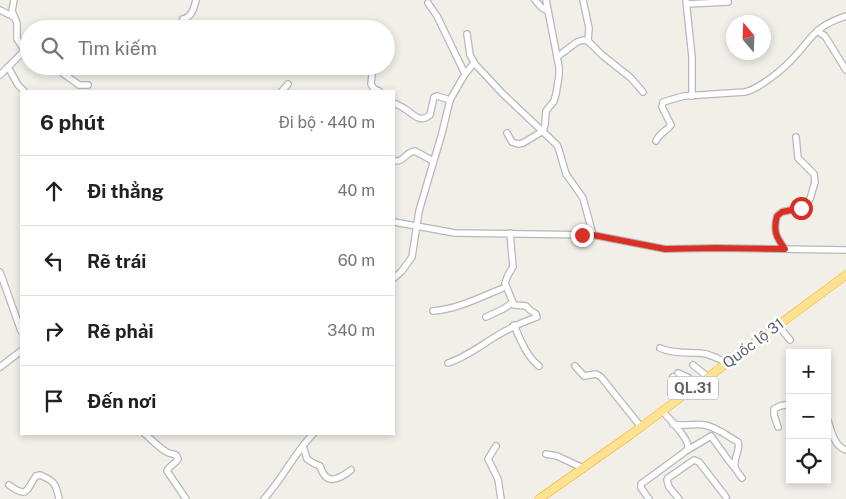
<!DOCTYPE html>
<html lang="vi">
<head>
<meta charset="utf-8">
<style>
	:root { --surface:#fff; --page:#f6f6f6; --text:#202124; --muted:#757577; --line:#e0e0e0 }
	body { margin:0; font-family:"Public Sans",sans-serif; background:var(--page); color:var(--text) }
	.controls { position:absolute; right:15px; bottom:15px; display:grid; overflow:hidden; border-radius:0px; box-shadow:0 2px 8px #0003 }
	.controls button { width:45px; height:45px; display:grid; place-items:center; padding:0; border:0; border-bottom:1px solid var(--line); background:var(--surface); color:var(--text); font:25px sans-serif }
	.compass { position:absolute; left:726px; top:15px; width:45px; height:45px; border-radius:50%; background:var(--surface); box-shadow:0 2px 8px #0003; rotate:341deg }
	.stop { position:absolute; width:15px; height:15px; margin:-11px; border:4px solid #d93025; border-radius:50%; background:#fff }
	.stop.end { background:#d93025; border-color:#fff; box-shadow:0 1px 5px #0008 }
	.list { margin:0; padding:0; list-style:none }
	h2 { display:flex; justify-content:space-between; align-items:center; height:65px; margin:0; padding:0 20px; font-size:21px }
	h2 small { font-size:16px; font-weight:400; color:var(--muted) }
	.list li { display:grid; grid-template-columns:32px 1fr auto; gap:15px; align-items:center; box-sizing:border-box; height:70px; padding:0 20px; border-top:1px solid var(--line) }
	.list b { display:block; font-size:19px; white-space:nowrap }
	.list em { font-size:16px; font-style:normal; color:var(--muted) }
	.icon { flex:none; width:28px; height:28px; fill:none; stroke:currentColor; stroke-width:2; stroke-linecap:round; stroke-linejoin:round }
	.map { position:relative; flex:none; width:846px; height:499px; overflow:hidden }
	.search { position:absolute; background:var(--surface); box-shadow:0 2px 8px #0003; left:20px; top:20px; width:375px; height:55px; display:flex; align-items:center; gap:12px; box-sizing:border-box; padding:0 18px; border-radius:28px; color:var(--muted); font-size:19px }
	.panel { position:absolute; background:var(--surface); box-shadow:0 2px 8px #0003; left:20px; top:90px; width:375px; height:345px; border-radius:0px }
	.map>svg:first-child { display:block }
</style>
</head>
<body>
<div class="map">
<svg width="846" height="499" viewBox="0 0 846 499">
	<rect width="100%" height="100%" fill="#f1efe8"/>
	<g fill="none" stroke-linecap="round" stroke-linejoin="round">
		<g stroke="#b5b8bc" stroke-width="8">
			<g id="minor">
				<path d="M535,0L541,7L548,11"/>
				<path d="M583,0L589,28L588,41"/>
				<path d="M686,0L692,57V96"/>
				<path d="M428,3L437,16L465,74"/>
				<path d="M687,4L728,2"/>
				<path d="M0,10L14,17"/>
				<path d="M183,19C192,17 194,8 196,0"/>
				<path d="M817,31L825,36L846,70"/>
				<path d="M467,34L470,55L475,64L502,93L557,145L559,150L566,174L583,198L593,235"/>
				<path d="M557,57L577,42L583,40L588,41L602,55L631,78L643,92"/>
				<path d="M53,66L79,85H88"/>
				<path d="M224,66C231,75 240,70 249,66"/>
				<path d="M373,66L371,84L374,89L379,91"/>
				<path d="M8,67L18,85L24,91"/>
				<path d="M0,75L23,52V48L17,39V23L12,11L14,0"/>
				<path d="M282,91L288,84"/>
				<path d="M450,100L465,74L474,63"/>
				<path d="M394,103C397,105 401,106 405,109C414,114 419,124 430,115L434,97L437,96L450,100L442,133L419,211L412,257L401,272L394,278"/>
				<path d="M507,133L512,142L518,144L523,143L543,131L545,125L546,111L554,101L556,94L559,76V67L546,0"/>
				<path d="M656,141C660,132 667,131 671,125L662,107L663,102L684,96L745,92C759,89 785,68 795,56C804,47 811,35 821,28C829,22 837,19 846,16"/>
				<path d="M394,161C405,162 405,152 415,151L433,161"/>
				<path d="M394,222L455,233L593,235L665,249L716,248L846,250"/>
				<path d="M785,249C776,237 773,231 777,216L782,212L801,208L805,206L810,199L815,182L814,174L798,158L796,137"/>
				<path d="M0,272L21,331"/>
				<path d="M433,311C459,309 482,296 506,287"/>
				<path d="M486,317L503,309L512,303"/>
				<path d="M514,325C520,339 527,357 539,366"/>
				<path d="M778,325L790,340"/>
				<path d="M660,348C672,354 687,352 700,353C710,354 718,358 726,363"/>
				<path d="M448,363C464,358 476,349 490,340C505,330 520,323 537,317L536,314L530,310L526,306L514,305L505,283L508,275L513,267L510,233"/>
				<path d="M693,365L708,377"/>
				<path d="M575,366L584,376L596,374L601,377L641,427"/>
				<path d="M0,367L21,351"/>
				<path d="M678,373L689,378L697,385"/>
				<path d="M673,377L687,392"/>
				<path d="M827,418C831,429 834,447 846,450"/>
				<path d="M673,424C684,427 695,423 705,425C718,428 727,436 738,442C741,450 733,458 735,467C736,471 740,475 742,478"/>
				<path d="M778,427L774,415V409L780,406L790,404"/>
				<path d="M145,434C151,439 162,451 169,453C175,455 176,453 178,459C175,464 169,466 167,471L186,499"/>
				<path d="M303,446L307,459L313,463L320,466C326,486 338,480 351,470"/>
				<path d="M496,446L488,459L498,479L501,499"/>
				<path d="M686,451L711,436L729,461L735,468"/>
				<path d="M546,454L557,456L583,468"/>
				<path d="M9,485C28,499 26,490 36,476L40,475C54,481 56,483 59,499"/>
				<path d="M264,499C282,479 294,454 313,434"/>
				<path d="M649,499L641,488V484L682,454C684,452 687,451 688,448C690,440 668,417 662,411"/>
				<path d="M679,499L669,487L667,480L668,478L694,460L699,462L726,497"/>
			</g>
		</g>
		<g stroke="#f9ab00" stroke-width="9">
			<path id="highway" d="M539,499L630,435L846,275"/>
		</g>
		<use href="#minor" stroke="#fff" stroke-width="5.5"/>
		<use href="#highway" stroke="#fde293" stroke-width="8"/>
	</g>
	<g fill="none" stroke-linecap="round" stroke-linejoin="round">
		<path stroke="#d93025" stroke-width="6" d="M582,235H593L665,249L716,248L785,249C776,237 773,231 777,216L782,212L801,208"/>
	</g>
	<g text-anchor="middle" dominant-baseline="central" stroke-width="5" stroke-linejoin="round" paint-order="stroke">
		<rect fill="#fff" stroke="#8f9295" stroke-width="1" x="668" y="376.5" width="50" height="23" rx="4"/>
		<g font-size="14" font-weight="bold" fill="#5f6368">
			<text x="693" y="388">QL.31</text>
		</g>
		<g font-size="15" fill="#5f6368" stroke="#fff">
			<text transform="translate(753 343) rotate(-37)">Quốc lộ 31</text>
		</g>
	</g>
</svg>
<div class="controls">
<button>+</button>
<button>−</button>
<button><svg class="icon" aria-label="locate" viewBox="0 0 24 24"><circle cx="12" cy="12" r="6"/><path d="M12 2v4M12 18v4M2 12h4M18 12h4"/></svg></button>
</div>
<svg class="compass" viewBox="-18 -18 36 36"><path d="M0-13l5 13h-10z" fill="#e53935"/><path d="M0 13l5-13h-10z" fill="#757577"/></svg>
<div class="stop" style="left:801px;top:208px"></div>
<div class="stop end" style="left:582px;top:235px"></div>
<div class="search"><svg class="icon" aria-label="search" viewBox="0 0 24 24"><circle cx="10" cy="10" r="6"/><path d="M15 15l6 6"/></svg>Tìm kiếm</div>
<section class="panel">
<h2>6 phút<small>Đi bộ · 440 m</small></h2>
<ul class="list">
<li><svg class="icon" aria-label="ahead" viewBox="0 0 24 24"><path d="M12 20V5M6 11l6-6 6 6"/></svg><div><b>Đi thẳng</b></div><em>40 m</em></li>
<li><svg class="icon" aria-label="left" viewBox="0 0 24 24"><path d="M17 20v-9H6M10 6l-5 5 5 5"/></svg><div><b>Rẽ trái</b></div><em>60 m</em></li>
<li><svg class="icon" aria-label="right" viewBox="0 0 24 24"><path d="M7 20v-9h11M14 6l5 5-5 5"/></svg><div><b>Rẽ phải</b></div><em>340 m</em></li>
<li><svg class="icon" aria-label="arrive" viewBox="0 0 24 24"><path d="M6 21V4h12l-3 4 3 4H6"/></svg><div><b>Đến nơi</b></div></li>
</ul>
</section>
</div>
</body>
</html>
